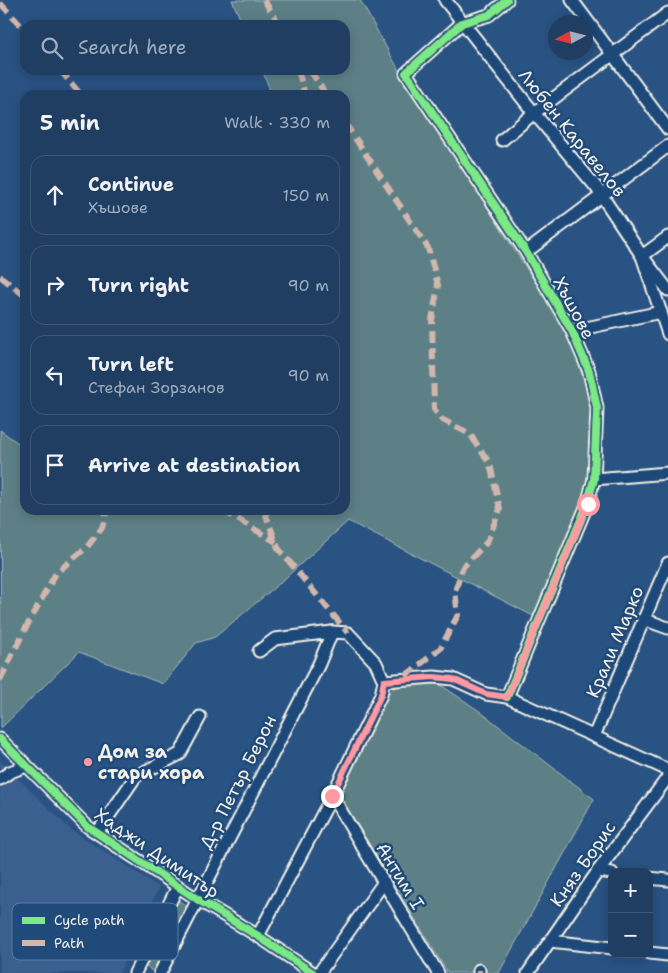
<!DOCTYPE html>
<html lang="en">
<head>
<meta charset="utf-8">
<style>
	:root { --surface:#1f3e62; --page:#274568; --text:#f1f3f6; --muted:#a1aebe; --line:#3c5777 }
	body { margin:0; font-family:"Shantell Sans",sans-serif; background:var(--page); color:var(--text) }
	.controls { position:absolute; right:15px; bottom:15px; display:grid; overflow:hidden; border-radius:10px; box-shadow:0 2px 12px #0003 }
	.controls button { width:45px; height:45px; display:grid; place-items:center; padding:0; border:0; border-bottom:1px solid var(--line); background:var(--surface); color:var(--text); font:25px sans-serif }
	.compass { position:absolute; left:548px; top:15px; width:45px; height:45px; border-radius:50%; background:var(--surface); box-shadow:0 2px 12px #0003; rotate:263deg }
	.stop { position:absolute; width:15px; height:15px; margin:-11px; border:4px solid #ff9aa2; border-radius:50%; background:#fff }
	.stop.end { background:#ff9aa2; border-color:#fff; box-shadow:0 1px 5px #0008 }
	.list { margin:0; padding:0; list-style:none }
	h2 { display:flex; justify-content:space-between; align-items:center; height:65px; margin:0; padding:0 20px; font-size:21px }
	h2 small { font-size:16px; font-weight:400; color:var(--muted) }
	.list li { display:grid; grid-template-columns:32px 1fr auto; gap:15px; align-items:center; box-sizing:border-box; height:80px; margin:0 10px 10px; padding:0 10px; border:1px solid var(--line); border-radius:15px }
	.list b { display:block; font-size:19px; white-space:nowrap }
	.list p { margin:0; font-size:16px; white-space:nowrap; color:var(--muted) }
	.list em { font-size:16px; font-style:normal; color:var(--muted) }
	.icon { flex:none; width:28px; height:28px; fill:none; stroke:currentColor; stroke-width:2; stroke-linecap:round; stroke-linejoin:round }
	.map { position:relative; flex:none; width:668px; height:973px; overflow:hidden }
	.search { position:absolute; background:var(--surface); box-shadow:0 2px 12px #0003; left:20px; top:20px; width:330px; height:55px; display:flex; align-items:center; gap:12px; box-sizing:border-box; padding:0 18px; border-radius:15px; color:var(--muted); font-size:19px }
	.panel { position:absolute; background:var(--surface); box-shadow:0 2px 12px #0003; left:20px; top:90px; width:330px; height:425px; border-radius:15px }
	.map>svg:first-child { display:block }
</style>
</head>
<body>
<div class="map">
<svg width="668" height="973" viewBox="0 0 668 973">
	<rect width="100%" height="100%" fill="#295383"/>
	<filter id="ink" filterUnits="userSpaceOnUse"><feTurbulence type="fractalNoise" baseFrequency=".02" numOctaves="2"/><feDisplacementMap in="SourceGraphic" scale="10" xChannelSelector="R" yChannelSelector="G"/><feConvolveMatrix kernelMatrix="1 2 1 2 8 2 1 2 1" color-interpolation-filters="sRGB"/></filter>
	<g filter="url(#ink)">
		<path fill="#3a6190" d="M0,761L71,830L159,887L119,973H0Z"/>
		<g fill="#5c8086" stroke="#a8b8b7">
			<path d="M232,0H360L400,72L568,333L593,407L585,503L537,618L348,521L281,582L215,637L196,643L163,684L79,652L1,728L0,430L25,448V510H345V95H272L262,70H345V25H243Z"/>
			<path d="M435,681L478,710L594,799L499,973H448L339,795L385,698C398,678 413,683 435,681Z"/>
			<path d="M177,900L189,907L155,973L144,965Z"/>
		</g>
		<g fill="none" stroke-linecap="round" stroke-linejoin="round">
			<g stroke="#f4f1e8" stroke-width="15">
				<g id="minor">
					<path d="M445,0L534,113L596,187L642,256L668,290"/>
					<path d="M507,0L489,15L462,23L406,73L526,252L572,331L589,371L597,408L594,479L587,505L507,697"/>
					<path d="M572,0L668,129"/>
					<path d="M502,140L534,113L668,13"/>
					<path d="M668,237L642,256L668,334"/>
					<path d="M526,252L668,146"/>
					<path d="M572,331L661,312"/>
					<path d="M594,479L668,473"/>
					<path d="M643,619L668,628"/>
					<path d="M259,651L275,639L332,632L348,633L376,663L384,681"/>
					<path d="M384,681L434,677L453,679L486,694L507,697L668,770"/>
					<path d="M594,736L668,563"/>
					<path d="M0,739L88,827L197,899L258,936L313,973"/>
					<path d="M0,779L10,772L26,766"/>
					<path d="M332,796L438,973"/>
					<path d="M97,833L136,776L180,754L200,717"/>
					<path d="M598,871L612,873"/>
					<path d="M649,878L668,880"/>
					<path d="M258,936L332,796L381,695L384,681"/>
					<path d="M550,941L612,948"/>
					<path d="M649,953L668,955"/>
					<path d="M135,973L178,886"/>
					<path d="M160,973L319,664L332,632"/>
					<path d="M319,973L384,882"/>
					<path d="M479,973V970"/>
					<path d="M528,973L598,871L668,777"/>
				</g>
			</g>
			<use href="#minor" stroke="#1f4a7a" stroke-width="11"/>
			<g stroke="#d1b7ad" stroke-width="6" stroke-dasharray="12 6" stroke-linecap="butt">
				<path d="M264,0L280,25"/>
				<path d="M0,3L25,30"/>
				<path d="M60,70L81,95"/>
				<path d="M298,70L305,95"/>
				<path d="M310,70L326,95"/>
				<path d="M345,123L428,248L438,285L432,320L434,409L441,419L470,434L490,464L500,509L487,542L463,567L455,591L458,615L440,649L400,680"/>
				<path d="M0,276L25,296"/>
				<path d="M222,510L276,542"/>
				<path d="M267,510L266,515L278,548L348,633"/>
				<path d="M0,680L22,635L56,573L87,547L102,528L107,510"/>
				<path d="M479,973V970"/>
			</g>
			<g stroke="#1f4a7a" stroke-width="11">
				<g id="cycleway">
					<path d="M507,0L489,15L462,23L406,73L526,252L572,331L589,371L597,408L594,479L587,505L507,697"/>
					<path d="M0,739L88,827L197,899L258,936L313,973"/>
				</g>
			</g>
			<use href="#cycleway" stroke="#7ce984" stroke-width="8"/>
		</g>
	</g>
	<g fill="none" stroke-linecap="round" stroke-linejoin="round" filter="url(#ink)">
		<path stroke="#ff9aa2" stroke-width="6" d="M332,796L381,695L384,681L434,677L453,679L486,694L507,697L588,504"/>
	</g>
	<circle fill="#ff9aa2" stroke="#1f4a7a" stroke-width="2" cx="88" cy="762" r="5"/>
	<g text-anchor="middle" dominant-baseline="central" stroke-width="5" stroke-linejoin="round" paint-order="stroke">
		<g font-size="18" fill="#f4f1e8" stroke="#1f4a7a">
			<text transform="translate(572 133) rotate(51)">Любен Каравелов</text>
			<text transform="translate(574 308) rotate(62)">Хъшове</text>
			<text transform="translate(615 642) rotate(-67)">Крали Марко</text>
			<text transform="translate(238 782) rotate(-63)">Д-р Петър Берон</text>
			<text transform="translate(157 853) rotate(34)">Хаджи Димитър</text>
			<text transform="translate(583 864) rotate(-55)">Княз Борис</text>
			<text transform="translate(400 876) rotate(59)">Антим I</text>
		</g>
		<g font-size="18" font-weight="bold" fill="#f4f1e8" stroke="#1f4a7a" text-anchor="start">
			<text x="98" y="752">Дом за<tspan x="98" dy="21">стари хора</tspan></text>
		</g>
	</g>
	<rect x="12" y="903" width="166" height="57" rx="8" fill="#1f4a7a" stroke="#5f7c9b" stroke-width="1"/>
	<rect x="22" y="917" width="23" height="7" fill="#7ce984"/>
	<rect x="22" y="940" width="23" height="6" fill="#d1b7ad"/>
	<g font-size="14" fill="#f4f1e8">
		<text x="54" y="925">Cycle path</text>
		<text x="54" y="948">Path</text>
	</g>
</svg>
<div class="controls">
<button>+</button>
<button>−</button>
</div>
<svg class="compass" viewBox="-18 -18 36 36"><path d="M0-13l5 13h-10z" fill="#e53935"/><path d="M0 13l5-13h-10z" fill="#a1aebe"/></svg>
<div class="stop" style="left:588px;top:504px"></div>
<div class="stop end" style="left:332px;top:796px"></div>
<div class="search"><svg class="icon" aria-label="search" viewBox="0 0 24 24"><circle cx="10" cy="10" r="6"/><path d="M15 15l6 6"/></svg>Search here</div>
<section class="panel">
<h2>5 min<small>Walk · 330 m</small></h2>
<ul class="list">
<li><svg class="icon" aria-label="ahead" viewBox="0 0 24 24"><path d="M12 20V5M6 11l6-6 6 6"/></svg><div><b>Continue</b><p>Хъшове</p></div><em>150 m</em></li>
<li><svg class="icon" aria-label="right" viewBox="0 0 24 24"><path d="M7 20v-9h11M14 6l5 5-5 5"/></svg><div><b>Turn right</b></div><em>90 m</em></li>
<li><svg class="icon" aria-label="left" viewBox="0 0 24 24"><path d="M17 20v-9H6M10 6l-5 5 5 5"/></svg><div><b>Turn left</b><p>Стефан Зорзанов</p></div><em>90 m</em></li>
<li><svg class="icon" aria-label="arrive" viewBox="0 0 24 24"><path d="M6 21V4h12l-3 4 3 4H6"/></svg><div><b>Arrive at destination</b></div></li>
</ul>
</section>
</div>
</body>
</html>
